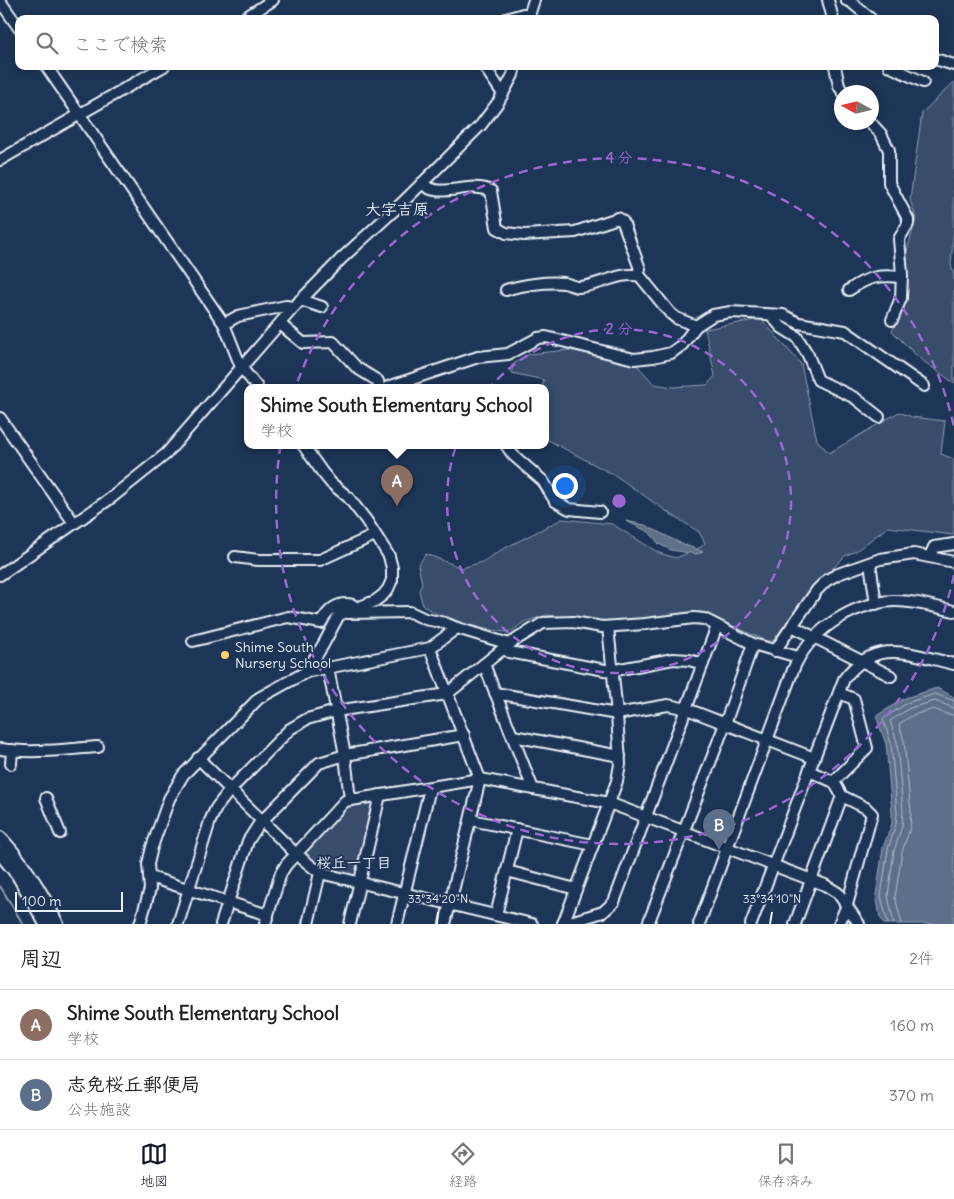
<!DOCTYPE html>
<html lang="ja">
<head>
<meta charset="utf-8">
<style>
	:root { --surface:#fff; --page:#f2f2f2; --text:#222; --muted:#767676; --line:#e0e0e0; --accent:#111827 }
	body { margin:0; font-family:Delius,"Klee One",sans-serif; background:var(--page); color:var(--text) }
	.compass { position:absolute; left:834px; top:85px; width:45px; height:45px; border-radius:50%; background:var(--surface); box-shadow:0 2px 8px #0003; rotate:278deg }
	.scale { position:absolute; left:15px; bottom:12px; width:108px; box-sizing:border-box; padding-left:5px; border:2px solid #e8f1f8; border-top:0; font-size:14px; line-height:18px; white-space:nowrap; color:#e8f1f8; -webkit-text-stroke:4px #1d3557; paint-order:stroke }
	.you { position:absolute; left:564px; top:485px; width:18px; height:18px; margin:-12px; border:4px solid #fff; border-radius:50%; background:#1a73e8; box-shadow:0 0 0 8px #1a73e833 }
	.badge { display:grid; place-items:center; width:32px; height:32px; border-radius:50%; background:var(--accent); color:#fff; font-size:16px; font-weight:700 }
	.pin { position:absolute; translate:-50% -41px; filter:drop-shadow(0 1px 2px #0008) }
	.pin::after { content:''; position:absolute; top:26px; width:18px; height:15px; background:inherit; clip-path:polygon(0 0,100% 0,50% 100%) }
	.popup { position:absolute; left:244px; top:384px; width:305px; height:65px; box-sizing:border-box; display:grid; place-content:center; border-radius:10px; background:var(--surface); filter:drop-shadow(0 1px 4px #0005); font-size:16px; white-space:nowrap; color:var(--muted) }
	.popup b { font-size:19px; color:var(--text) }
	.popup::after { content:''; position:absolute; left:50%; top:100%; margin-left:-10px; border:10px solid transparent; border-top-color:var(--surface) }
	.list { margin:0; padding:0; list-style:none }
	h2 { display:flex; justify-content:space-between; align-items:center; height:65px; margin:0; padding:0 20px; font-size:21px }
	h2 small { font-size:16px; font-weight:400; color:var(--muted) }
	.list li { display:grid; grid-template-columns:32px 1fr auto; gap:15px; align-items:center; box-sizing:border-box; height:70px; padding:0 20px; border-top:1px solid var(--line) }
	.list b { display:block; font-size:19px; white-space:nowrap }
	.list p { margin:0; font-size:16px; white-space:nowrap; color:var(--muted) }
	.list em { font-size:16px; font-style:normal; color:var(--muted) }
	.icon { flex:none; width:28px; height:28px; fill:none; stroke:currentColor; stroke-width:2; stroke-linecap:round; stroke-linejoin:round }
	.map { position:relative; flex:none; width:954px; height:924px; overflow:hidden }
	.search { position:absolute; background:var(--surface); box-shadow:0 2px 8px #0003; left:15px; right:15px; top:15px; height:55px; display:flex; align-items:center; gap:12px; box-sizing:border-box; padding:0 18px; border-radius:10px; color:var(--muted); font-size:19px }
	.sheet { height:205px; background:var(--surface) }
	nav { display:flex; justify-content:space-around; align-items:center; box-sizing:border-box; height:70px; border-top:1px solid var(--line); background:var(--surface); font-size:14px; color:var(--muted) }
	nav a { display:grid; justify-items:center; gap:2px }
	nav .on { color:var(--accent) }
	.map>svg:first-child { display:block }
</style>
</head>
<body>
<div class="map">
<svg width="954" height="924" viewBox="0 0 954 924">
	<rect width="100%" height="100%" fill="#1d3557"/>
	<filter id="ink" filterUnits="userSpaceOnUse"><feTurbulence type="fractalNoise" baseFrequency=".02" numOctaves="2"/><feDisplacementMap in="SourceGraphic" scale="10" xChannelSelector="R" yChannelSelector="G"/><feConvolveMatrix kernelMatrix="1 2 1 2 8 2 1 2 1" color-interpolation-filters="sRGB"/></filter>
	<g filter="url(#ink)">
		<g fill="#374d6c" stroke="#909fb2">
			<path d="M954,82V227L951,265L954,275V383L919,358L892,331L905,305V268L907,251L916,219L910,199L922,113Z"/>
			<path d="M761,319L801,364L817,440L829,453L899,412L912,417L945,421L941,454L954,459V535L888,527L856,551L845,556L806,595L773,641H767L701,612L607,623L547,615L524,622L512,631L506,632L490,630L448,620L423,606L419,591L422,583L418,565L426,554L462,568L482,562L503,549L562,519L612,524L659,553L676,558L701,547L705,543L699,532L666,511L616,476L546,439V387H542L544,380L512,373V365L529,354L568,350L606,357L638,366L654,384L673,387L707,385L715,376L705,329Z"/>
			<path d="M371,800L376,803L356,878L321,871L300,853L347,804Z"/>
		</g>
		<g fill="#5d7089" stroke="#95a4b5">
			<path d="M626,521L645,525L678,542L703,552L697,554L671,550L659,544L649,532Z"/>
			<path d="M937,688L954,697V924H884L880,917L876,895L883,848L892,823V813L886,744L876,716L905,698Z"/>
		</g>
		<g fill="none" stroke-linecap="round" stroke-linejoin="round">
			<g stroke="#b0bdcc" stroke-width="1">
				<path d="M888,924L881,896L888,849L896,824L897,813L891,743L883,719L907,703L935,694L954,701"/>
				<path d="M894,924L888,896L894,851L902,826L903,812L897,742L890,721L910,708L935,701L954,708"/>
				<path d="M902,924L895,897L902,852L910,828L911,813L904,741L899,724L913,715L934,709L946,714L954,715"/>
			</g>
			<path stroke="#95a4b5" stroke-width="2" d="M0,886L23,924"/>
			<g stroke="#e8f1f8" stroke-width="14">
				<g id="minor">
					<path d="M828,0L833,19"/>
					<path d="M846,0L851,2L871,19"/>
					<path d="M0,1L19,28"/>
					<path d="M243,19L273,0"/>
					<path d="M506,19L523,14H529"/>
					<path d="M528,19L534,0"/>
					<path d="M935,59L954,65"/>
					<path d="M46,66L224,324L241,367L257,387"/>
					<path d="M484,66L503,94"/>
					<path d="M835,66L839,86L843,92"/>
					<path d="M889,66L923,82"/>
					<path d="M870,122L881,134L889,150V183L908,219V224L899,239L902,274L901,298L892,320"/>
					<path d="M0,160L164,66"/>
					<path d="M422,183C438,201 470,180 491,191L497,228L506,233L524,235L575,232L618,218L623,222L640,269L637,275"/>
					<path d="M506,290C521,285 548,281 564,283C569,284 574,287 579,287C600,286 619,271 640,276L670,313L676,318L696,326"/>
					<path d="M849,290C869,276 879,275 902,277"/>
					<path d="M300,300L322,307"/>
					<path d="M772,316L781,327L797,337L808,355L818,380L855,398L879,417"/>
					<path d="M224,324L238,316L286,306L294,307"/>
					<path d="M280,324L303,343L333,342L357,368L378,381L379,387"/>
					<path d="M388,387L478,357L508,354L538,338L546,337L634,359L653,357L671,353L682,345L696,326L713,315L731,312L783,315L799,323L845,331L924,386"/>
					<path d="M0,418L74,523"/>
					<path d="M506,445L513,455L543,481L555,501L569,509L600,512"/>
					<path d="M930,556L934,547L954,544"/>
					<path d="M235,557L258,560H320L375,535"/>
					<path d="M870,563L876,604"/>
					<path d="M0,575L111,498L166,454L294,307L342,258L401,204L481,125L499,101L513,75L515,66"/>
					<path d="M348,613L410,612L425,619L445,623L457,628L509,644"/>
					<path d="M193,641L288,617L321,623C328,610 338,601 353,605L355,608"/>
					<path d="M430,648L480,779L445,924"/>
					<path d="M503,648L509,652L610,671L673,659L689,660L703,664"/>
					<path d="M775,651L792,626"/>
					<path d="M484,664L533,789"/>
					<path d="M330,667L329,673L345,755L350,800"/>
					<path d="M306,672L430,648L457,628"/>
					<path d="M891,676L792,626L817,590L827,580L838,574L880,559L914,554L954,562"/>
					<path d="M495,693L617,714L668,705L687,709L814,758"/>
					<path d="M513,736L620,756"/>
					<path d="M1,749C33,754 66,749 98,747"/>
					<path d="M198,758L295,853L320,873L532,924"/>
					<path d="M11,764L12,750"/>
					<path d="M809,771L834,782L842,796L866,808L872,814L847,905L839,924"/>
					<path d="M834,782L837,778L867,748L854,699L839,693"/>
					<path d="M46,798L60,833"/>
					<path d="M471,820L593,845"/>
					<path d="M507,871L576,889"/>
					<path d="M150,877L268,915"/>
					<path d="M496,915L517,829"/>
					<path d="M563,923H567L603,912L614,902L717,626"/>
					<path d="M140,924L150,889L148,864L152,847L169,799L183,775L259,698L306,672L323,645L339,615L375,601L383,595L388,589L392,580V568L389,556L366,520L348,497L331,483L322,472L303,445"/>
					<path d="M178,924L210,821L216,808L230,790L290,729L307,719L336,711L447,694L509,644L543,623L573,622L602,627L645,624L694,618L704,619L753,644L798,657"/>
					<path d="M221,924L248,841L259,824L319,763L345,755L464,735"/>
					<path d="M265,924L281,873L286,865L345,801L480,779L609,803L825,885L838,893L859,924"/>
					<path d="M308,924L320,873"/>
					<path d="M350,924L380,795"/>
					<path d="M397,924L430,788"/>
					<path d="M563,924L609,803L617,781L620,764L617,714L608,627"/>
					<path d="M648,924L725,724L753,644"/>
					<path d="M699,924L793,670C809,631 850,604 893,601C912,600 935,607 954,611"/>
					<path d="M751,924L844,679C876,637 910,654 954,664"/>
					<path d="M795,924L842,796"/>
				</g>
			</g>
			<g stroke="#e8f1f8" stroke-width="16">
				<g id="major">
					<path d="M0,838C24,863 42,893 57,924"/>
					<path d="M0,853L18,875L46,924"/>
				</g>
			</g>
			<use href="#minor" stroke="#1d3557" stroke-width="10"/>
			<use href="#major" stroke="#1d3557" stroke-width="12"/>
		</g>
	</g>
	<path fill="none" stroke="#e8f1f8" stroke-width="2" d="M437,924L438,912M770,924L772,912"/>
	<g fill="none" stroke="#9c67d0" stroke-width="2.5" stroke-dasharray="9 6">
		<circle cx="619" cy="501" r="172"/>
		<path d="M954 575A343 343 0 1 1 954 427"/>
	</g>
	<circle fill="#ffd166" stroke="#1d3557" stroke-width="2" cx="225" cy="655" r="5"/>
	<g text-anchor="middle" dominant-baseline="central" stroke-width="4" stroke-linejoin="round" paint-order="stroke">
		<g font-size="14" fill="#e8f1f8" stroke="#1d3557" text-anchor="start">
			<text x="235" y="647">Shime South<tspan x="235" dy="16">Nursery School</tspan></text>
		</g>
		<g font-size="15" font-weight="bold" fill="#e8f1f8" stroke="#1d3557">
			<text x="354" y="862">桜丘一丁目</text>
		</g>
		<g font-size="16" font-weight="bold" fill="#e8f1f8" stroke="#1d3557">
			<text x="397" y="209">大字吉原</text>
		</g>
	</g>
	<g font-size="12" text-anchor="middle" fill="#e8f1f8" stroke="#1d3557" stroke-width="4" stroke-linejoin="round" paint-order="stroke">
		<text x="438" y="903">33°34'20"N</text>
		<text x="772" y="903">33°34'10"N</text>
	</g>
	<circle cx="619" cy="501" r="8" fill="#9c67d0" stroke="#1d3557" stroke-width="2.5"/>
	<g font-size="15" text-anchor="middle" font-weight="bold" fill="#9c67d0" stroke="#1d3557" stroke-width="4" stroke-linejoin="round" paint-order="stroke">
		<text x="619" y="163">4 分</text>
		<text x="619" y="334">2 分</text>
	</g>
</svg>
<svg class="compass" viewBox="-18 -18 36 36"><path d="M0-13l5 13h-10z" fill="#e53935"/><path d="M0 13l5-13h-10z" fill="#767676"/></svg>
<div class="scale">100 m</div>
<div class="you"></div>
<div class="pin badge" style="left:397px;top:506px;background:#8d6e63">A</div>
<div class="popup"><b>Shime South Elementary School</b>学校</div>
<div class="pin badge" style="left:719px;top:850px;background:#5c6f8a">B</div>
<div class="search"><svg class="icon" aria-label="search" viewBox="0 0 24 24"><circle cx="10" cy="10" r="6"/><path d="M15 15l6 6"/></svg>ここで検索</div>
</div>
<section class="sheet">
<h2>周辺<small>2件</small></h2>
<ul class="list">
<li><span class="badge" style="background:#8d6e63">A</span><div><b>Shime South Elementary School</b><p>学校</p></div><em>160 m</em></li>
<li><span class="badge" style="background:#5c6f8a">B</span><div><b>志免桜丘郵便局</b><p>公共施設</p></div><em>370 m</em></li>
</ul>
</section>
<nav>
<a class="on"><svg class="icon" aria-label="map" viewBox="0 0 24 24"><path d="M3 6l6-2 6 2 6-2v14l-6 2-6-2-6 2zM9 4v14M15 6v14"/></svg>地図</a>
<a><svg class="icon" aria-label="directions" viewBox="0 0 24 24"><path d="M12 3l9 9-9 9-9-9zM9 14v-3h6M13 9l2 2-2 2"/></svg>経路</a>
<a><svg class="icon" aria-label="saved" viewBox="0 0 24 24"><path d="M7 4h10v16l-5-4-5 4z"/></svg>保存済み</a>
</nav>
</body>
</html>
